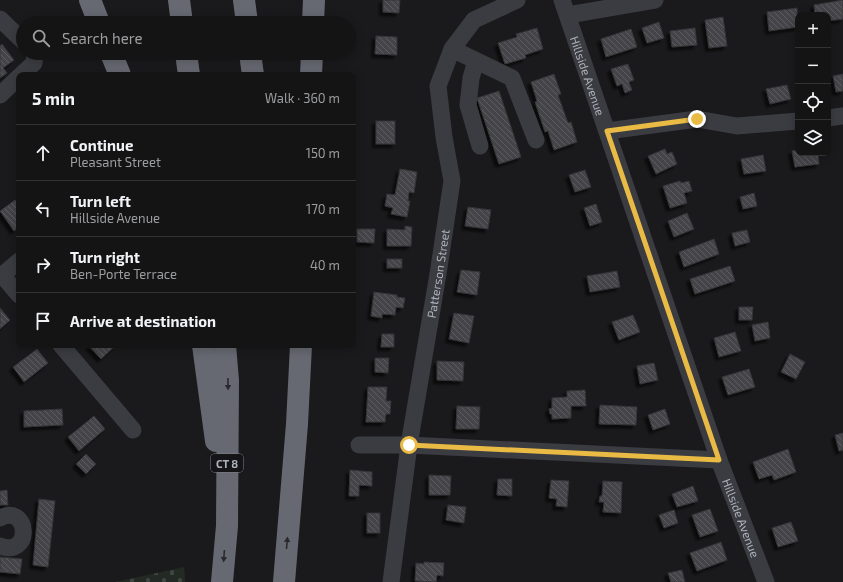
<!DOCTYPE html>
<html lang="en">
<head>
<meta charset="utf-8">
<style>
	:root { --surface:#141415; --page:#212122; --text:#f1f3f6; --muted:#9d9ea0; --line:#333334 }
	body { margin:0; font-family:"Exo 2",sans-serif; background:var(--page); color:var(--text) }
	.controls { position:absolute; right:12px; top:12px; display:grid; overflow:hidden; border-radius:8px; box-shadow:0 2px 10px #0003 }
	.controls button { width:36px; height:36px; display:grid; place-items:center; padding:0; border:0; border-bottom:1px solid var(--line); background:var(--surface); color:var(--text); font:20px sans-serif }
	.stop { position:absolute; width:12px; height:12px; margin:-9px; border:3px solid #e9bb45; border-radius:50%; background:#fff }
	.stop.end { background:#e9bb45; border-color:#fff; box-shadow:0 1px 4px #0008 }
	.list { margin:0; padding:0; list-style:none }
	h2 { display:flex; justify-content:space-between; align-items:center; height:52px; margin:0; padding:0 16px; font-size:17px }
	h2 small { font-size:13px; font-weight:400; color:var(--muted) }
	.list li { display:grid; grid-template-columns:26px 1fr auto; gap:12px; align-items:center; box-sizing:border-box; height:56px; padding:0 16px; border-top:1px solid var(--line) }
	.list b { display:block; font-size:15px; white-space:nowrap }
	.list p { margin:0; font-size:13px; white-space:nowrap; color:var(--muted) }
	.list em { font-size:13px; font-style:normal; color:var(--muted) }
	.icon { flex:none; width:22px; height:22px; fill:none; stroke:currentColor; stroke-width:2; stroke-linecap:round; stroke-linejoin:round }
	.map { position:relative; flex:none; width:843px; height:582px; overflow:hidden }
	.search { position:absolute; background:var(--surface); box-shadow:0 2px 10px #0003; left:16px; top:16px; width:340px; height:44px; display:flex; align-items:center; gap:10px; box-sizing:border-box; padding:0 14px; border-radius:22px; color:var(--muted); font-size:15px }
	.panel { position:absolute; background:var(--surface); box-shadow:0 2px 10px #0003; left:16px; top:72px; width:340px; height:276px; border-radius:8px }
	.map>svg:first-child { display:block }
</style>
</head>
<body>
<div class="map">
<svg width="843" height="582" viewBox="0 0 843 582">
	<defs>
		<pattern id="cemetery-stones" width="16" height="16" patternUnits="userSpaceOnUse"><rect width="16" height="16" fill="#222a23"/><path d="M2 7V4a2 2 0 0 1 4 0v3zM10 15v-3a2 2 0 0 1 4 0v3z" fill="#3f4641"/></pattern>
		<pattern id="building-back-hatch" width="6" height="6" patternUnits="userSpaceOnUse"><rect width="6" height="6" fill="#444549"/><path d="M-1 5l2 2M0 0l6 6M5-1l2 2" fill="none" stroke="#5c5d61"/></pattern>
		<filter id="shadow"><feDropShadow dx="-3.5" dy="3.5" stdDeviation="1" flood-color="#0009"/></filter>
	</defs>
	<rect width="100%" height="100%" fill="#1a1a1c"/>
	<path fill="url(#cemetery-stones)" d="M184,567L185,582H116Z"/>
	<g fill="url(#building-back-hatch)" stroke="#343438" filter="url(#shadow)">
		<path d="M383,0H400L399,13L383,12Z"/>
		<path d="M843,0V19L828,21V15H815L814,5Z"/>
		<path d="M797,8L798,27L769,31L767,12Z"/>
		<path d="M723,17L727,46L709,48L705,20Z"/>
		<path d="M659,22L664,38L647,43L642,28Z"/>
		<path d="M537,28L543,49L525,55L526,58L505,64L498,43L517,37L516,34Z"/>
		<path d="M695,28L697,45L672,47L670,31Z"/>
		<path d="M631,29L637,47L606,57L601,39Z"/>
		<path d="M376,36L397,37V55L375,54Z"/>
		<path d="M2,44L14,60L3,68L7,73L0,78V46Z"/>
		<path d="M628,64L634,80L629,82L632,90L625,93L622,84L617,86L611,69Z"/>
		<path d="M554,74L561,94L558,95L568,123L571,122L577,142L554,150L548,131L545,132L535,102L537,101L531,82Z"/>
		<path d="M843,74V91L836,92L833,76Z"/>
		<path d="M787,85L791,99L770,104L766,89Z"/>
		<path d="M499,91L521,157L499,164L477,98Z"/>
		<rect x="376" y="121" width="19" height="23"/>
		<path d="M665,149L667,154L672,152L677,164L656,174L648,156Z"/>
		<path d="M798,150V153H818L819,164L795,167L792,151Z"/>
		<path d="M763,155L766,171L744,174L741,159Z"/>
		<path d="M400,169L417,172L414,193L409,192L408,201H410L407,217L391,214L393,208L385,206L387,194L395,195Z"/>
		<path d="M585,170L591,187L575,192L569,175Z"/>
		<path d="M680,181L681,183L689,181L692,191L684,193L687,203L670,208L663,186Z"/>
		<path d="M754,193L757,206L743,209L740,197Z"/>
		<path d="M15,200L19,206V227L14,231L0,211Z"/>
		<path d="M596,204L602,222L590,226L584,208Z"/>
		<path d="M468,207L491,210L488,229L465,226Z"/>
		<path d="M687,213L694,229L674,237L668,221Z"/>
		<path d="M405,226L412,227L411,246H387V229L405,230Z"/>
		<path d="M357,229H375L374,243L357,242Z"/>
		<path d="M747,230L750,242L735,246L732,233Z"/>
		<path d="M714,239L719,254L684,267L679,252Z"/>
		<rect x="387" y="259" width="15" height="9"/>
		<path d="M730,266L735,281L695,294L690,279Z"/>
		<path d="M461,270L480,272L477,295L457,292Z"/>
		<path d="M617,271L620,287L590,292L587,276Z"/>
		<path d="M374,292L397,295V297L405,298L403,308L396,307L395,315L382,314V318L371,316Z"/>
		<path d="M739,307H753L752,320H739Z"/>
		<path d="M0,308L10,320L0,329Z"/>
		<path d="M454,313L474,316L469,343L449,339Z"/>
		<path d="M633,315L640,332L619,340L612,322Z"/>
		<path d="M768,322L770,338L755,341L752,325Z"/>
		<path d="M735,332L741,351L719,357L714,338Z"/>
		<path d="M382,334H394V347H381Z"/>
		<path d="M90,345H116L101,359L89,346Z"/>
		<path d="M37,349L48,363L24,382L13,367Z"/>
		<path d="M790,354L805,362L796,379L781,372Z"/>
		<path d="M375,358H389L388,373L375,372Z"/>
		<path d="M437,361L464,362L463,381L437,380Z"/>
		<path d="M654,363L658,380L640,384L637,366Z"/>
		<path d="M749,369L755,387L728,395L722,377Z"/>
		<path d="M368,387H387L386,401H391L390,414H386L385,422H366Z"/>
		<path d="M585,390L586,406H571V418L552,419V414H550L549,409L552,408V398L567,397V391Z"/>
		<path d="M600,405L637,407L636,425L599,424Z"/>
		<path d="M457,406L480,407L479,429H456Z"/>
		<path d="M62,409L63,425L24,427V411Z"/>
		<path d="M665,409L670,424L653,430L648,415Z"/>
		<path d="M94,416L105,429L79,451L68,437Z"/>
		<path d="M843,433V450L839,451L835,435Z"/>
		<path d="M788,449L796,472L774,480L772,475L759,479L753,462Z"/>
		<path d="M86,454L96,464L86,474L76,464Z"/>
		<path d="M350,470L372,472V486L359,485V496H349Z"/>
		<path d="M429,475L451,476L450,495H429Z"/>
		<path d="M498,479H512V496L497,495Z"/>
		<path d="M551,480L569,481L567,507L556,506L557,499L549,498Z"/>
		<path d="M603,481L622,482L621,513L603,512L604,502H599L600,496H602Z"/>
		<path d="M693,486L698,501L677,507L672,494Z"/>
		<path d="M7,490L8,505H0V491Z"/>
		<path d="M39,499L55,501L48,567L33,565Z"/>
		<path d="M448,505L466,507L464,523L446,520Z"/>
		<path d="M710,509L718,531L700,537L692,515Z"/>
		<path d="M674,510L678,523L664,528L659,515Z"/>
		<rect x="367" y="513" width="13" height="20"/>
		<path d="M791,522L798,541L778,547L772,528Z"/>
		<path d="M721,542L727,560L697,571L690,553Z"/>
		<path d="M0,557L22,559L20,574L0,572Z"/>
		<path d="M424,562L444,563L443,576L437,575L436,582L415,581L416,563L424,564Z"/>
		<path d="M682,570L685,582H671L668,573Z"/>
	</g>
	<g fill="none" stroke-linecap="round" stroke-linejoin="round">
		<g stroke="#3b3c41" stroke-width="17">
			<path id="s1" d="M562,0L719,460L766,582"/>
			<path d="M568,15L655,0"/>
			<path d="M0,19L23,41"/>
			<path d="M452,49L512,78L536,140"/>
			<path d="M476,61L471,78L468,105L480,146"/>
			<path d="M21,75L34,63L35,53"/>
			<path d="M0,95L19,77"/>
			<path d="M828,118L843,116"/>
			<path d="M607,131L697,119L737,126L798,121"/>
			<path d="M2,275L19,295"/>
			<path d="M0,277L19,261"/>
			<path d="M61,345L133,430"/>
			<path d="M359,445H409L719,460"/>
			<path d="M0,518C29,503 33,558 0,546"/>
			<path id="s2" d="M391,582L409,445L438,274L452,181L444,137L438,86L452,49L474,20L517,0"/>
		</g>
		<g stroke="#676972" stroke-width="22">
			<path d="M90,0L99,23"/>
			<path d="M179,0L182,23"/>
			<path d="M244,0L247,23"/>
			<path d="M313,23L314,0"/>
			<path d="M111,53L120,75"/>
			<path d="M186,53L189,75"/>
			<path d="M250,53L253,75"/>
			<path d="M311,75L312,53"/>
			<path d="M203,345L216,441"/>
			<path d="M222,582L227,526L228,381L225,345"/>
			<path d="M284,582L297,424L301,345"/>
		</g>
	</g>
	<defs><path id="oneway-solid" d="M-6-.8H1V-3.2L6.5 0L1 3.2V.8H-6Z"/></defs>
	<g fill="#2a2a2e">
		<use href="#oneway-solid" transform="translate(228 384) rotate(89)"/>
		<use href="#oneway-solid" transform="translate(287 543) rotate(-85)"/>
		<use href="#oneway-solid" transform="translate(224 556) rotate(94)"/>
	</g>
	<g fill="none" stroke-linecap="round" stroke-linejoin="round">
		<path stroke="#e9bb45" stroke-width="5" d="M409,445L719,460L607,131L697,119"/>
	</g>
	<g text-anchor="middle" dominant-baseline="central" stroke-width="3.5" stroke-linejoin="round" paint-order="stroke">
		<rect fill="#151517" stroke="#7f828a" stroke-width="1" x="211" y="454" width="32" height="18" rx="3"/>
		<g font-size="11" font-weight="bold" fill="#adb1bb">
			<text x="227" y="463">CT 8</text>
		</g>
		<g font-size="12" fill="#adb1bb" stroke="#151517">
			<text stroke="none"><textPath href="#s1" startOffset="80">Hillside Avenue</textPath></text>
			<text stroke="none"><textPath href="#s2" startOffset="312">Patterson Street</textPath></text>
			<text stroke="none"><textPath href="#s1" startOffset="548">Hillside Avenue</textPath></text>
		</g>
	</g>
</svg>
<div class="controls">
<button>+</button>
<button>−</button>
<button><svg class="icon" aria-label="locate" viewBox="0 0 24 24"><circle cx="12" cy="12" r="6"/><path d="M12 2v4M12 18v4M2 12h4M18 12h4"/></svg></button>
<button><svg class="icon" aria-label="layers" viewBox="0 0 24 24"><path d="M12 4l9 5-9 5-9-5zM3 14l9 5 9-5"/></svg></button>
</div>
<div class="stop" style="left:409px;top:445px"></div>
<div class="stop end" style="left:697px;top:119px"></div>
<div class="search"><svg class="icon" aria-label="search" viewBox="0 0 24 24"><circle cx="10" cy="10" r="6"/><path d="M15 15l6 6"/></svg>Search here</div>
<section class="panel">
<h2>5 min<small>Walk · 360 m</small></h2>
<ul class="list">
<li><svg class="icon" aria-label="ahead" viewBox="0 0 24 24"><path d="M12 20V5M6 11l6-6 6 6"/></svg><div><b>Continue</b><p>Pleasant Street</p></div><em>150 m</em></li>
<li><svg class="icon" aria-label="left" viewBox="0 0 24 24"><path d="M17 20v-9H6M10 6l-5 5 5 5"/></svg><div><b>Turn left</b><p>Hillside Avenue</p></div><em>170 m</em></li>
<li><svg class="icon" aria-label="right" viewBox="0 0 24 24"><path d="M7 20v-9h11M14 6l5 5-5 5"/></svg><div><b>Turn right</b><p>Ben-Porte Terrace</p></div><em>40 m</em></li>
<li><svg class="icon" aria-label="arrive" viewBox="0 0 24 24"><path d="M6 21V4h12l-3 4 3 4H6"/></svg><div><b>Arrive at destination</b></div></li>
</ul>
</section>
</div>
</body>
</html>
